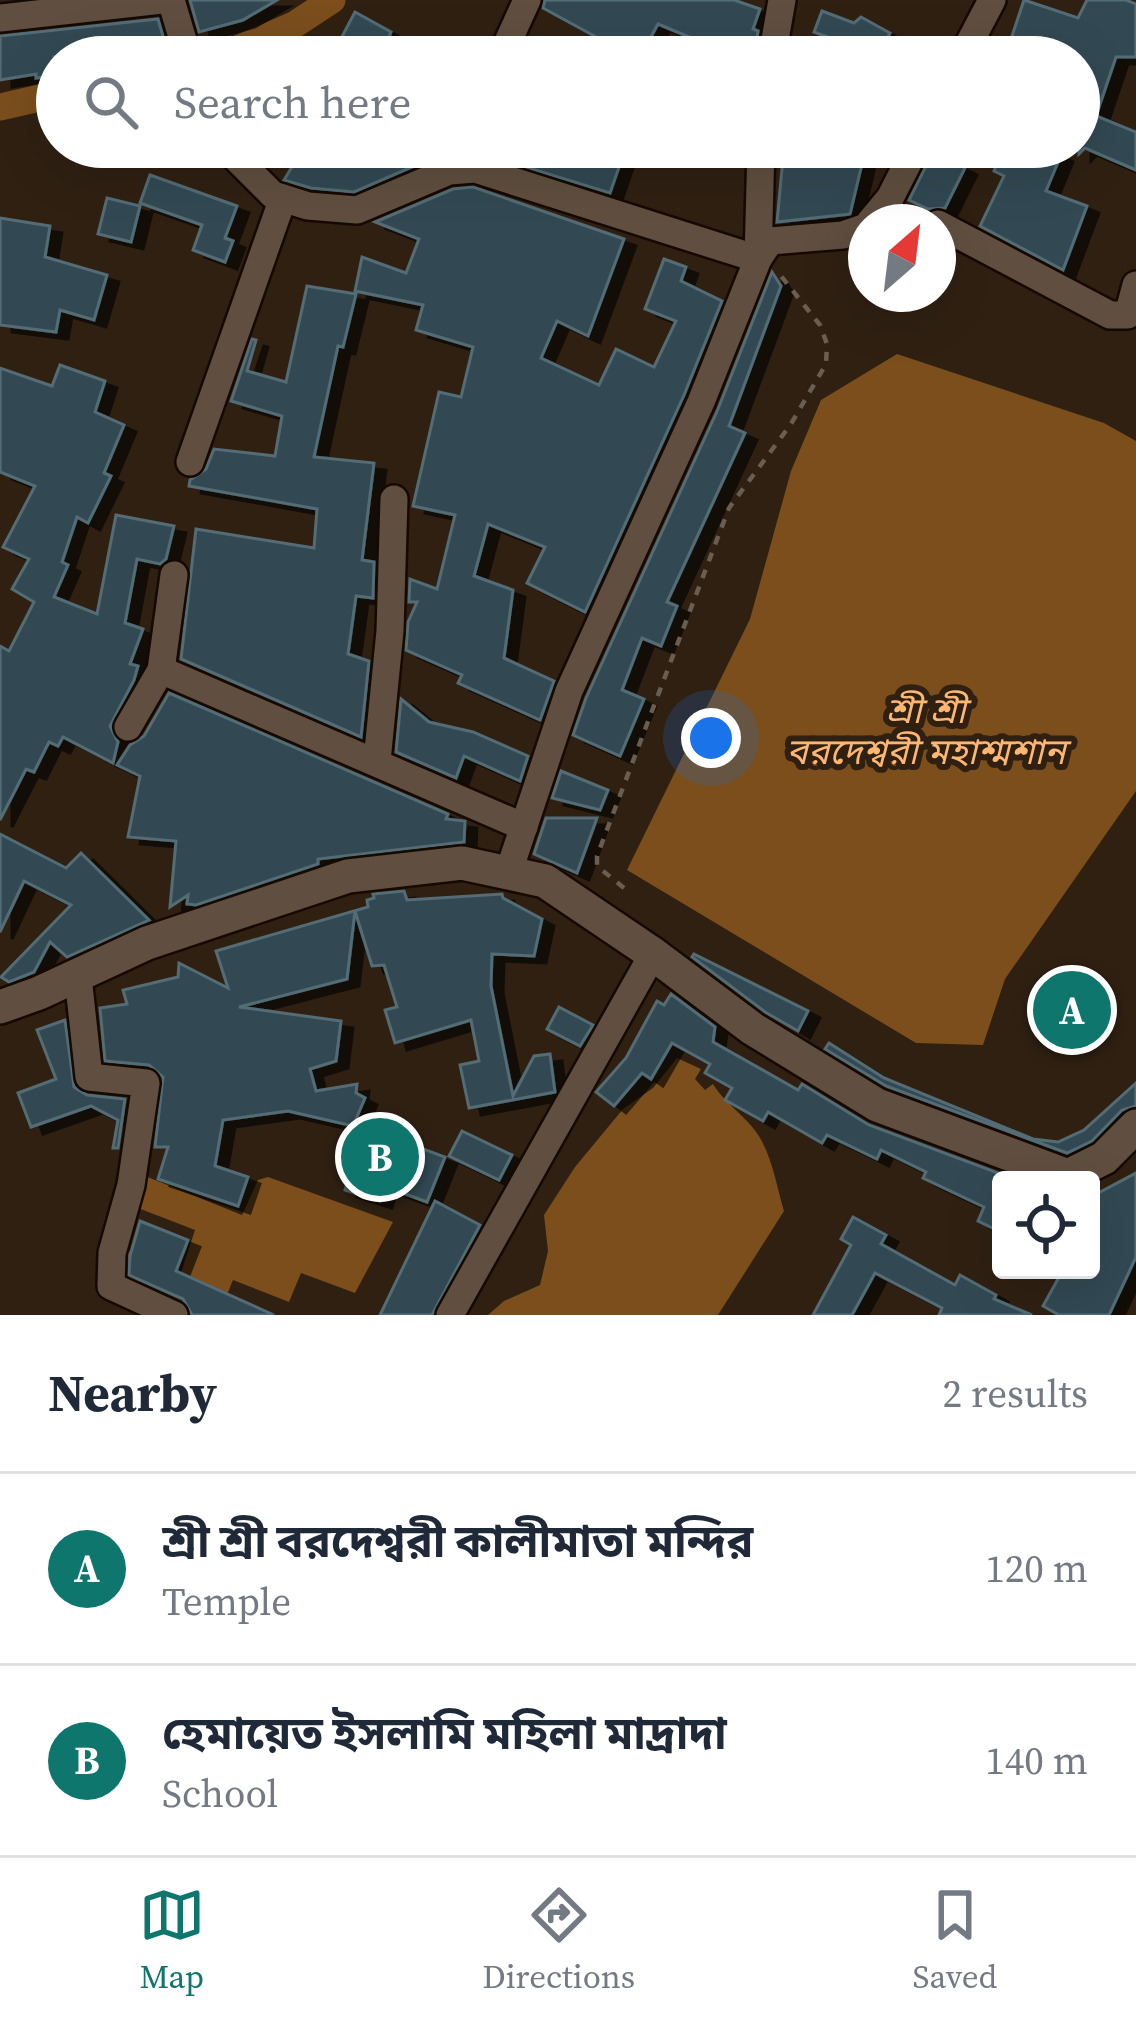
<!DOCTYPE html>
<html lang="en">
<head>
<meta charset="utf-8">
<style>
	:root { --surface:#fff; --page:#f2f2f3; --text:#1f2937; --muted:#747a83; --line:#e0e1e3; --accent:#0f766e }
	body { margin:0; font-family:"Source Serif 4","Noto Sans Bengali",serif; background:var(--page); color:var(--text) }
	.controls { position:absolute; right:36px; bottom:36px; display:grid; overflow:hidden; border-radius:12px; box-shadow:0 12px 48px #0002 }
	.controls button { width:108px; height:108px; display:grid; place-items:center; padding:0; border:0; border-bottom:3px solid var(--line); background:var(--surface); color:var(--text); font:60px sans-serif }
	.compass { position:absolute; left:848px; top:204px; width:108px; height:108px; border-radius:50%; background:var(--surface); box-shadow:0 12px 48px #0002; rotate:28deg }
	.you { position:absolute; left:711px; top:738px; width:42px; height:42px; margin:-30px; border:9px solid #fff; border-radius:50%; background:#1a73e8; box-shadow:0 0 0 18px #1a73e833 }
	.badge { display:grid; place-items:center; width:78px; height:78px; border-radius:50%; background:var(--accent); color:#fff; font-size:39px; font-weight:700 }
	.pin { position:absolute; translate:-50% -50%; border:6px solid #fff; box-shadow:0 3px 12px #0006 }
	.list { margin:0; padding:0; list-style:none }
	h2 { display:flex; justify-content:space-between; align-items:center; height:156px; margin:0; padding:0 48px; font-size:51px }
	h2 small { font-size:39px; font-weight:400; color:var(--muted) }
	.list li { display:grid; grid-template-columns:78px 1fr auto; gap:36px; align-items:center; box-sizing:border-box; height:192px; padding:0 48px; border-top:3px solid var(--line) }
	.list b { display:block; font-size:45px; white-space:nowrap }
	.list p { margin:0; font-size:39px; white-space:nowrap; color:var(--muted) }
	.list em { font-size:39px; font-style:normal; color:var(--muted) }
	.icon { flex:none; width:66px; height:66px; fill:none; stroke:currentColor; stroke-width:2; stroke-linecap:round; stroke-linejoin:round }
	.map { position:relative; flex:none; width:1136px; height:1315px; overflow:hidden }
	.search { position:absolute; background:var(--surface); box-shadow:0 12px 48px #0002; left:36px; right:36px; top:36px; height:132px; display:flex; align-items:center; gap:30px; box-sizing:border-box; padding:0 42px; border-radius:66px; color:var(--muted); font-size:45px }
	.sheet { height:540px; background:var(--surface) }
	nav { display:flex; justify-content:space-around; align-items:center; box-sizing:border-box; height:168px; border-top:3px solid var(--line); background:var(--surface); font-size:33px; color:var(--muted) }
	nav a { display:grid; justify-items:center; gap:6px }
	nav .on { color:var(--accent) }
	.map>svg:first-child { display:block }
</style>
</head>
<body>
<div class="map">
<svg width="1136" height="1315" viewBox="0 0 1136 1315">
	<defs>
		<filter id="shadow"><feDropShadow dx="12" dy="7" stdDeviation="0" flood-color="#0009"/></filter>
	</defs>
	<rect width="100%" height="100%" fill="#2f2012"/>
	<g fill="#7b4e1c">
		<path d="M897,354L1104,423L1136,441V791L1005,979L983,1045L916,1043L627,870L750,619L791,471L821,400Z"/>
		<path d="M677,1058L701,1069L695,1079L705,1090L713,1084C724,1102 740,1112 753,1128C771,1149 776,1184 784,1211L718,1315H488L504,1301L540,1285L548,1251L544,1215L575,1167L623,1109L653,1088Z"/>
		<path d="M145,1176L242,1215L258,1180L268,1177L393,1222L355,1293L301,1273L289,1302L233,1280L219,1315H213L129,1279L128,1251L181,1273L195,1230L138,1208Z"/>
	</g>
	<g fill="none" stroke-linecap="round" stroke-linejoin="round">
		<g stroke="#7b4e1c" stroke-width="27">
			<path d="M219,57L294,25L332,0"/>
			<path d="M0,107L57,94"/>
		</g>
	</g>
	<g fill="#324a52" stroke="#526c74" stroke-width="3" filter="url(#shadow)">
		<path d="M190,0H277L243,20L199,32Z"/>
		<path d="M545,0H734L760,9L753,29L758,31L755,51L732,43L728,57H703L706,44L658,24L640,57H633L543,8Z"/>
		<path d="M1024,0L1078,18L1087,0H1126L1136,4V57H1116L1096,116L1136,132V170L1085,148L1079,154V57H1005Z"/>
		<path d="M822,11L854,23L861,17L890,33L878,56L814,32Z"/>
		<path d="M355,12L391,32L389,37L425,57H352L336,48Z"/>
		<path d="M158,19L166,47L131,52V57H54L56,76L36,78V74L0,80V36Z"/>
		<path d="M304,147H374L399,163L408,147H626L610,193L474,151L442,154L354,192L311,188L284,180Z"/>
		<path d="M784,147H866L850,214L777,222Z"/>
		<path d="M1004,147H1044L1061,155L1046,191L1087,206L1063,270L980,226L1004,176L994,171Z"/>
		<path d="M933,152L965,168L945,208L928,209L909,200Z"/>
		<path d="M150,175L237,206L225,238L233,241L225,262L193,250L202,225L140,203Z"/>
		<path d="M473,187L624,239L588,336L557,321L541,358L599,385L616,349L654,367L676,321L645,309L664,259L686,267L681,281L722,301L684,395L585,612L527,583L545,547L488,524L474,576L513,590L504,658L554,681L540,720L458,683L462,675L406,650L408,622L417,602H409L410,579L437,589L455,515L413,506L439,392L461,397L473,347L416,330L423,305L355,291L362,257L406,273L419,239L375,222L453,189Z"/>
		<path d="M107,198L140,206L131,242L98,234Z"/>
		<path d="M0,218L50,226L45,257L107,275L94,320L60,310L56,332L0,325Z"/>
		<path d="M772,272L781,286L729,426L745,433L667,602L677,606L661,646L642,638L622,690L644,699L620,756L573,735L586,698L718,409Z"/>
		<path d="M307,286L356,294L343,347L338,346L314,457L374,463L362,560L374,562L373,598L356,596L348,654L369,661L361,737L181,659L196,529L314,548L317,509L189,486L190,480L206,469L214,449L275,456L282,416L231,401L252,339L256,340L247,371L286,382Z"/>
		<path d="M60,365L105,381L95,412L124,425L104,473L111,476L88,523L77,517L62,562L68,565L54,597L97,614L116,515L174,526L166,559L160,564L137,559L125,623L143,629L130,664L138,666L134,680L110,726L118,742L113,763L63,737L58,746L49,742L34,772L26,769L0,820V646L9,651L34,602L12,589L29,559L3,547L35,486L0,472V368L52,386Z"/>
		<path d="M169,693L448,814L446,819L465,821L464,842L318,859V864L196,905L187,904L188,895L170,907L176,841L128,837L140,776L117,765L130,745L144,736Z"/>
		<path d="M401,699L429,722L473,732L528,756L520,781L464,756L456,778L396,752Z"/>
		<path d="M561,771L608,790L600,810L552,798Z"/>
		<path d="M546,818H597L577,873L534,854Z"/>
		<path d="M0,834L66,868L81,853L149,920L67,957L50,942L34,972L9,982L1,977L71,905L24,881L0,932Z"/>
		<path d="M404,891L407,900L502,894L503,898L542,919L534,956L492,954L491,986L513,1096L534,1056L550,1054L555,1092L469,1108L460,1065L479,1061L471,1020L395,1043L385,1010L397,1007L384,965L372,966L355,911L347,979L239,1007L341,1021L336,1061L310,1069L316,1091L357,1084L356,1093L365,1098L353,1126L288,1111L223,1120L215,1166L248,1177L238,1206L158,1179L168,1147H155L163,1077L149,1065L105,1061L100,1008L127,1004L123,990L178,977L179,963L228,988L216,951L368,907L367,900L374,898L373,894Z"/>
		<path d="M694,954L808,1011L798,1031L765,1012L692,957Z"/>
		<path d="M1065,983L1098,999L1079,1037L1047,1022Z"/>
		<path d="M671,994L715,1027L713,1042L798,1090L802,1084L869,1125L1001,1174V1232L978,1221L984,1207L923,1178L926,1172L881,1150L877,1159L827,1135L822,1143L768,1112L763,1121L725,1100L732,1088L705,1073L710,1064L672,1043L651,1079L642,1073L614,1106L596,1092L626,1058L657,1001L664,1005Z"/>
		<path d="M559,1007L593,1025L580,1046L547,1029Z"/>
		<path d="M65,1020L74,1087L87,1095L125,1099L118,1148H113L118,1120L91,1106L31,1127L18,1093L56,1079L37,1030Z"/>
		<path d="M829,1043L884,1078L1033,1139L1058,1142L1084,1130L1136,1083V1106L1122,1110L1092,1141L1067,1153L886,1086L825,1049Z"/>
		<path d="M462,1131L512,1155L499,1180L449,1156Z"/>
		<path d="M361,1138L404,1152L407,1143L445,1157L427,1202L384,1186L380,1201L345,1190Z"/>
		<path d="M1136,1173V1257L1109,1315H1059L1043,1306L1063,1270H1091V1197Z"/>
		<path d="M435,1201L480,1225L432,1315H380Z"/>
		<path d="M853,1217L886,1235L881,1244L955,1285L960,1275L996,1295L994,1299L1032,1315H939L942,1308L875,1273L852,1315H813L851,1245L841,1239Z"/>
		<path d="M140,1221L188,1240L176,1271L274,1315H192L183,1299L129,1275L130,1256Z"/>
	</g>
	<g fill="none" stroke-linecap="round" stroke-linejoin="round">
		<g stroke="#160901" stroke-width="32">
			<g id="minor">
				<path d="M171,0L188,57"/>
				<path d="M0,18L162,0"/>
				<path d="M501,57L527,0"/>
				<path d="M772,57L782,0"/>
				<path d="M962,57L992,0"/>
				<path d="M225,147L273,195L308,206L357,210L449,171L475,169L758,259L761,147"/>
				<path d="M870,222L890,198L916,147"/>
				<path d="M938,224L1110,315H1128L1136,285"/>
				<path d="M190,462L283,198"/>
				<path d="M161,670L174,575"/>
				<path d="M128,727L161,670L524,827"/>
				<path d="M377,761L390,631L394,499"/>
				<path d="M509,871L569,691L701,402L758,259L770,241L843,235L866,227"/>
				<path d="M78,977L89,1077L146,1083L131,1185L112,1253L111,1286L174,1315"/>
				<path d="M450,1315L653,954"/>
			</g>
		</g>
		<g stroke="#160901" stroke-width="38">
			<path id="tertiary" d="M0,1007L39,993L147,943L348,876L462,863L545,881L653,954L753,1029L877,1105L1068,1176L1104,1158L1136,1126"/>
		</g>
		<path stroke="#6a5d51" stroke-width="4.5" stroke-dasharray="9 9" stroke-linecap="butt" d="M624,888L597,866V856L729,508L791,424L826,364L827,344L820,325L781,276"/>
		<use href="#minor" stroke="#604f40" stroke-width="27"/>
		<use href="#tertiary" stroke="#604f40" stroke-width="33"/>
	</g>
	<g text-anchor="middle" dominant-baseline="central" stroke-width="12" stroke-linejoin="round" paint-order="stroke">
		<g font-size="36" font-style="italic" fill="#feb772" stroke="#2f2012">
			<text x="926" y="710">শ্রী শ্রী<tspan x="926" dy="41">বরদেশ্বরী মহাশ্মশান</tspan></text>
		</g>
	</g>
</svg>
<div class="controls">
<button><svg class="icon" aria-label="locate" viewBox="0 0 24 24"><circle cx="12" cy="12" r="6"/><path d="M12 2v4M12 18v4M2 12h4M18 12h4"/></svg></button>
</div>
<svg class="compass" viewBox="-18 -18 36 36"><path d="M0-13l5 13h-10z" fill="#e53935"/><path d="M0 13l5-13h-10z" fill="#747a83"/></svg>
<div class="you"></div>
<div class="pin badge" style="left:1072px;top:1010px">A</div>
<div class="pin badge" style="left:380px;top:1157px">B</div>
<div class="search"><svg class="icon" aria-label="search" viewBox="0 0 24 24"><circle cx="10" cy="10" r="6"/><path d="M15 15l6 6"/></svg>Search here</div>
</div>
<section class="sheet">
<h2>Nearby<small>2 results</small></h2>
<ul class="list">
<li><span class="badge">A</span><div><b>শ্রী শ্রী বরদেশ্বরী কালীমাতা মন্দির</b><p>Temple</p></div><em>120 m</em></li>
<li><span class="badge">B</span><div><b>হেমায়েত ইসলামি মহিলা মাদ্রাদা</b><p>School</p></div><em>140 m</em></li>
</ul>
</section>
<nav>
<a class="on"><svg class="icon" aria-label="map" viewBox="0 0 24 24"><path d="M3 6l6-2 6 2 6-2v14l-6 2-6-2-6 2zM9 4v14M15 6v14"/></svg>Map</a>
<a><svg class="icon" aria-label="directions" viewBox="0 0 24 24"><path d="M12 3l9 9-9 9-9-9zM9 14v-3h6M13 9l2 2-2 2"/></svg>Directions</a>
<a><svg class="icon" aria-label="saved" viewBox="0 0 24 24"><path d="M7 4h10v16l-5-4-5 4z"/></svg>Saved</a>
</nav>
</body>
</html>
